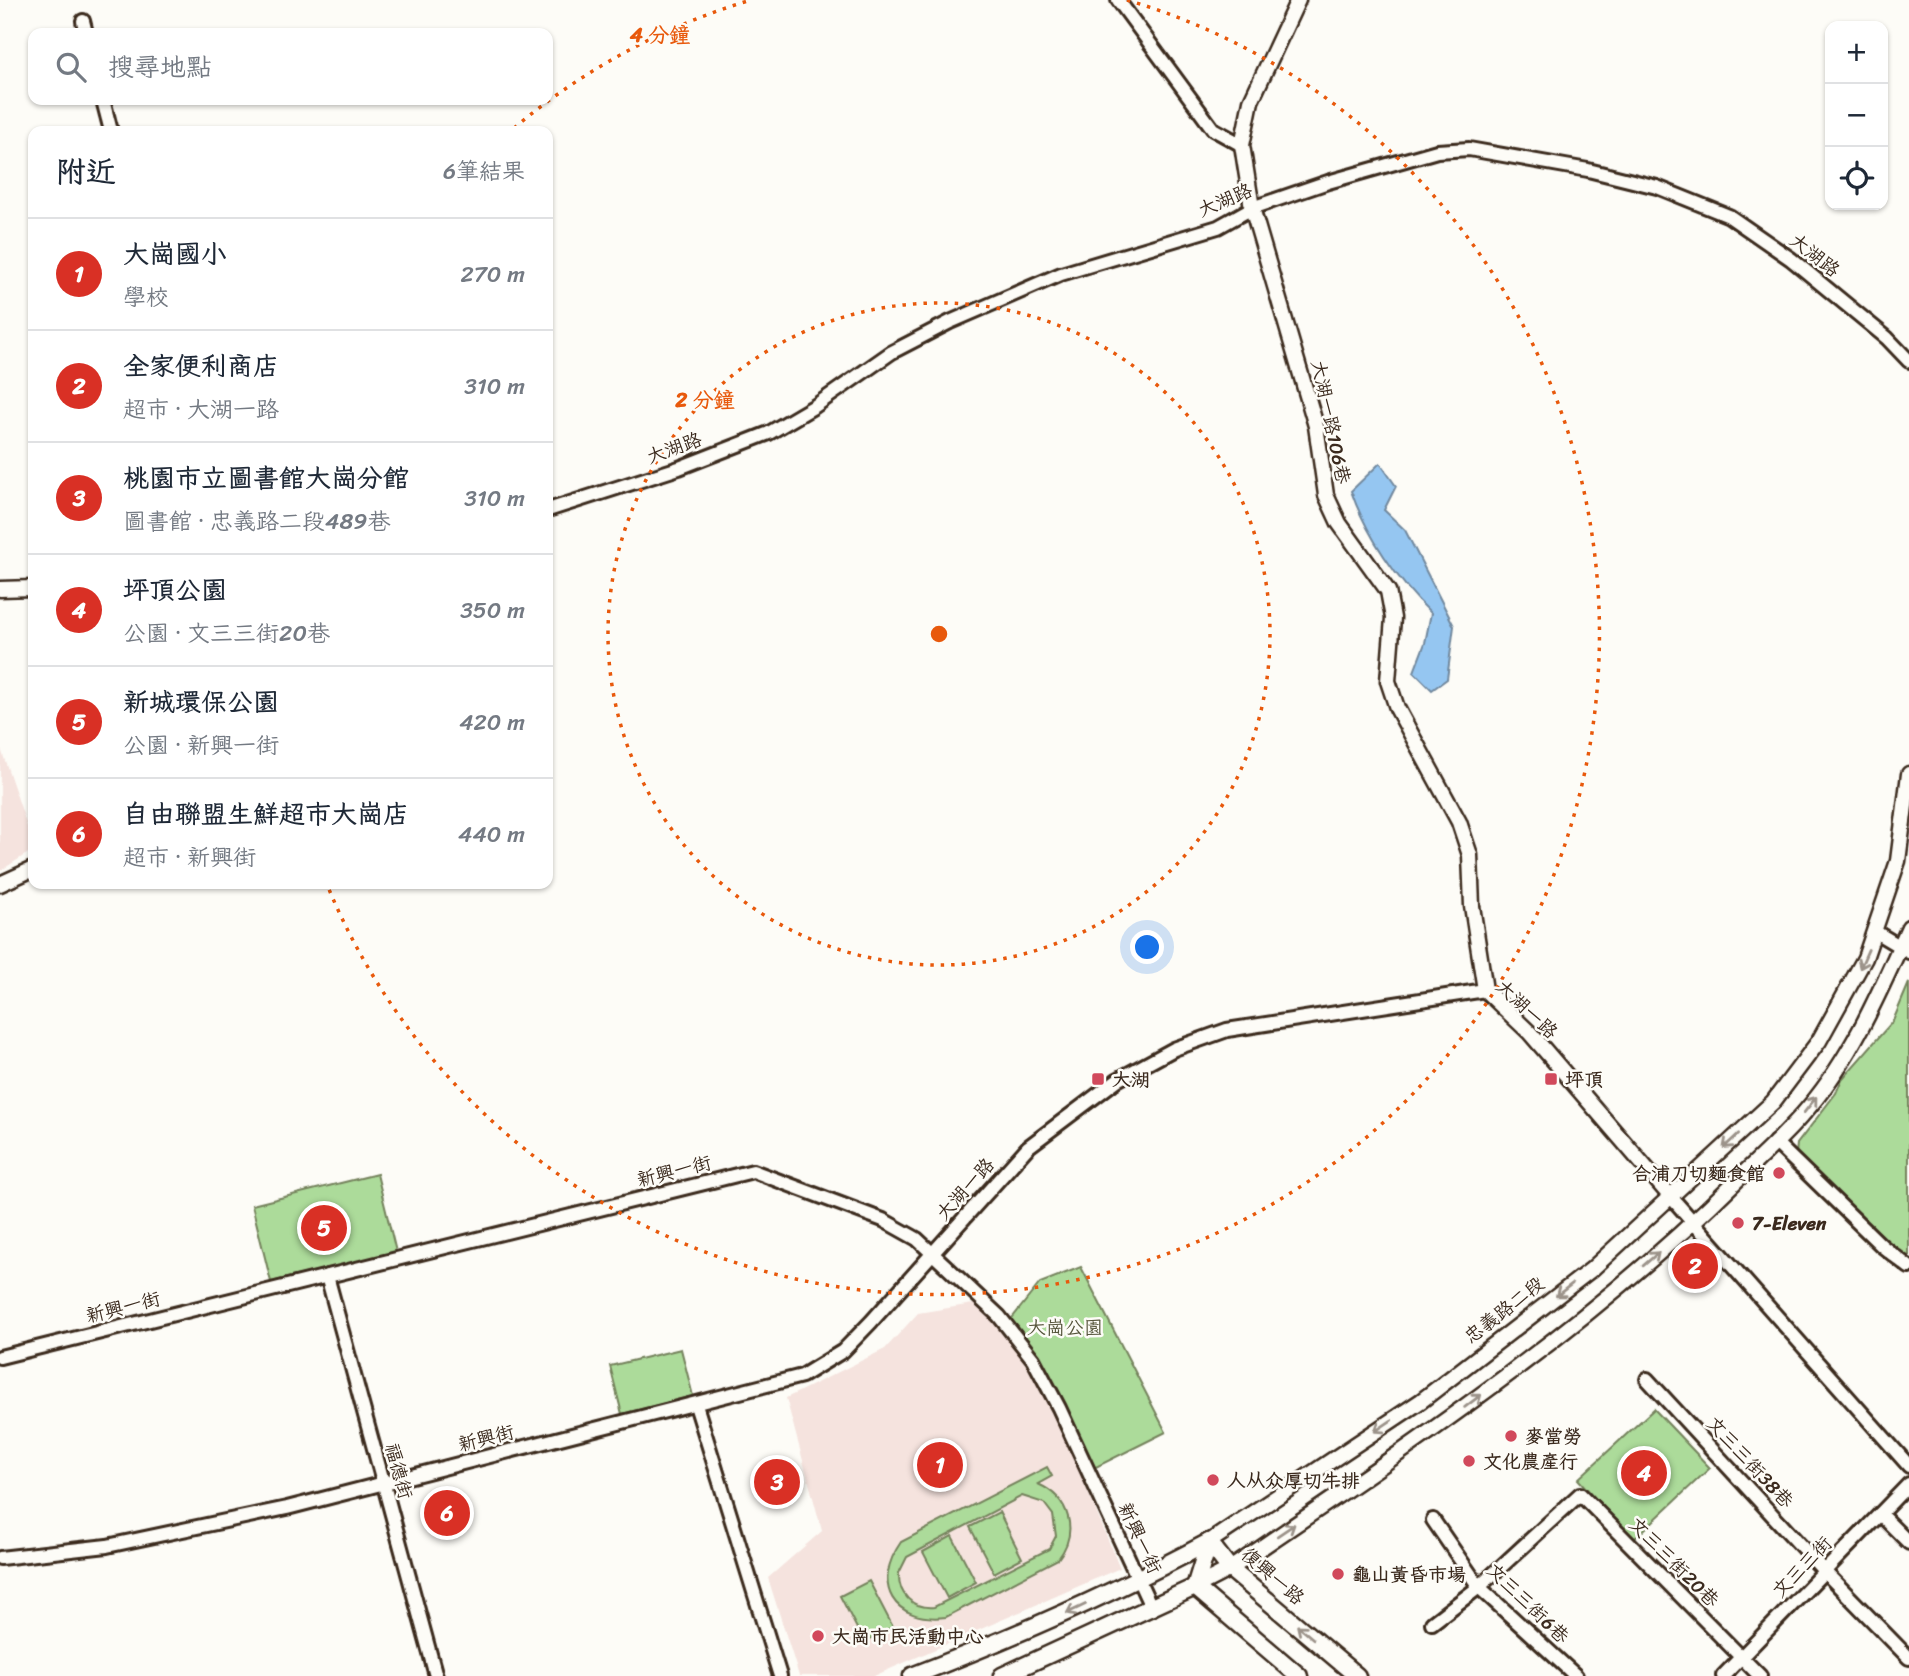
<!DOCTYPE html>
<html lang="zh-TW">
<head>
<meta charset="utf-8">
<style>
	:root { --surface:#fff; --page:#f6f6f7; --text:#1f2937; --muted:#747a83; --line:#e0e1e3; --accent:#d93025 }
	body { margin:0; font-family:Sriracha,"LXGW WenKai TC",sans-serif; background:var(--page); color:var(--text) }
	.controls { position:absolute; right:21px; top:21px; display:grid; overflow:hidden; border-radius:14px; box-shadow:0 2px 5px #0004 }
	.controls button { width:63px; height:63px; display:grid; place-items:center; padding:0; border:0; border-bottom:2px solid var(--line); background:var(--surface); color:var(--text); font:35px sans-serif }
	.you { position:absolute; left:1148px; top:948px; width:24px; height:24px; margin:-18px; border:5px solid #fff; border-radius:50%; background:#1a73e8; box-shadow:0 0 0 10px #1a73e833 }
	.badge { display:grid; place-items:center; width:46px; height:46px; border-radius:50%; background:var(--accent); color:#fff; font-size:23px; font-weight:700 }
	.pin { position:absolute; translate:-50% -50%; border:4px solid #fff; box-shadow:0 2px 7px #0006 }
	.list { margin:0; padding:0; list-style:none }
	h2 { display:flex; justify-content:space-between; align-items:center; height:91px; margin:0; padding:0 28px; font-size:30px }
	h2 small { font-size:23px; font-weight:400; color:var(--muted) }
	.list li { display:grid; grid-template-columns:46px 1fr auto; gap:21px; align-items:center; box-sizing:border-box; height:112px; padding:0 28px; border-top:2px solid var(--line) }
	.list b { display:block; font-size:26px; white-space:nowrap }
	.list p { margin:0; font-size:23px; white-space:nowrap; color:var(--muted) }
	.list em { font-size:23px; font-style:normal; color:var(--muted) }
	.icon { flex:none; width:38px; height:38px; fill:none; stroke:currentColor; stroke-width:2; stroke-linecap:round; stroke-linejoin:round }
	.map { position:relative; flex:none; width:1909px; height:1676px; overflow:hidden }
	.search { position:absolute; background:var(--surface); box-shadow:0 2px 5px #0004; left:28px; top:28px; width:525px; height:77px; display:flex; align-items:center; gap:18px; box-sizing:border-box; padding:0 24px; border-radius:14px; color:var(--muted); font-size:26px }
	.panel { position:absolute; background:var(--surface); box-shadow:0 2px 5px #0004; left:28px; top:126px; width:525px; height:763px; border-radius:14px }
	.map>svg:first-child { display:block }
</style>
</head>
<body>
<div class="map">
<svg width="1909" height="1676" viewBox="0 0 1909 1676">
	<rect width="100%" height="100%" fill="#fdfcf7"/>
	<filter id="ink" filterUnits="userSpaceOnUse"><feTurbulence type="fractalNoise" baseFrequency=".0143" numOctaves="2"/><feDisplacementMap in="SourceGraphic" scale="14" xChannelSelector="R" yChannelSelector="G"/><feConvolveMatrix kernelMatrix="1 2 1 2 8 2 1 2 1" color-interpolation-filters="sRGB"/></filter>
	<g filter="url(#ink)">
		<g fill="#f5e3de">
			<path d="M0,746L33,844V850L0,871Z"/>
			<path d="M979,1303L997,1317L1038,1374L1120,1568L874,1676H799L768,1578L822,1531L786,1398L885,1349L918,1313Z"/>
		</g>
		<g fill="#acdb9a" stroke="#74825c" stroke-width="2" fill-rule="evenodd">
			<path d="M1909,983V1261L1845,1209L1796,1154L1797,1144L1836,1093L1842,1079L1893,1021Z"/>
			<path d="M377,1174L396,1252L271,1282L252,1205Z"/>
			<path d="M1081,1267L1166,1432L1094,1468L1036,1357L1009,1322L1040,1283Z"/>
			<path d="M681,1349L693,1396L622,1414L610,1366Z"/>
			<path d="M1654,1409L1710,1468L1633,1540L1578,1479Z"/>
			<path d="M1047,1467L1052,1476L1038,1484C1070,1498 1079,1532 1058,1559L946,1617C893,1623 871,1585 901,1542ZM1022,1496L1044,1503L1053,1515L1056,1536L1049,1549L934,1607C912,1609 898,1594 899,1573L907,1557Z"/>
			<path d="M999,1512L1022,1558L994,1573L970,1527Z"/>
			<path d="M952,1536L976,1582L947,1598L923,1552Z"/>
			<path d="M869,1581L893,1627L864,1642L840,1596Z"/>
		</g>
		<path fill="#95c6f1" stroke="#71889d" stroke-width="2" d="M1380,463L1396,486L1384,510L1405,530L1454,626L1447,679L1432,690L1414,672L1425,643L1431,613C1398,582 1366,534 1351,491Z"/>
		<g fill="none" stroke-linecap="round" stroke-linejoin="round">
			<g stroke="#3b2a1e" stroke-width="18">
				<g id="minor">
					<path d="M1118,0L1213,129L1242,145"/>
					<path d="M83,21L86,33"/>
					<path d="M103,100L111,131"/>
					<path d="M548,510L679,468L769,433L815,406L892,352L950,322L1061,274L1218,227L1252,208L1328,182L1437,151L1469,149L1588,170L1657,187L1729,216L1791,259L1887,338L1909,361"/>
					<path d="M1874,931L1909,952"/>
					<path d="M1775,1142L1882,1246L1909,1267"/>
					<path d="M1671,1197L1909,1466"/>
					<path d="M327,1276L436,1676"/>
					<path d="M0,1357L753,1171L883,1220L917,1239L999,1316L1033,1359L1059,1408L1152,1609"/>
					<path d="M1647,1379L1824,1571L1909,1658"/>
					<path d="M696,1405L780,1676"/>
					<path d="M1880,1514L1909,1543"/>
					<path d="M1433,1520L1479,1587L1576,1676"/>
					<path d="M0,1558L107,1546L287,1508L802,1376L843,1351L871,1322L1028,1147L1117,1080L1174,1049L1227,1030L1485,990"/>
					<path d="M1432,1623L1479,1587L1580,1494L1760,1676"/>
					<path d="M1723,1676L1909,1484"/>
				</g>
			</g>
			<g stroke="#3b2a1e" stroke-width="19">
				<g id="tertiary">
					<path d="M1298,0L1251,101L1242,145L1252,208L1316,426L1326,495L1339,523L1388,591L1393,618L1388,681L1397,708L1459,822L1470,855L1472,906L1485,990L1530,1033L1671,1197"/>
					<path d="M0,589L33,588"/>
					<path d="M0,884L33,869"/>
					<path d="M1209,1542L1421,1401L1592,1269L1773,1102L1819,1041L1865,958L1898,861L1909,774"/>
					<path d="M1195,1587L1230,1569C1405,1450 1583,1332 1734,1183C1759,1158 1787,1134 1809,1107C1853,1055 1881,989 1909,927"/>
				</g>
			</g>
			<g stroke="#3b2a1e" stroke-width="21">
				<g id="secondary">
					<path d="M1209,1542L1230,1569L1357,1676"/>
					<path d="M1195,1587L1299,1676"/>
					<path d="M1195,1587L1209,1542"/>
					<path d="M912,1676C1014,1637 1112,1594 1209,1542"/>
					<path d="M1002,1676L1195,1587"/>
				</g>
			</g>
			<use href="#minor" stroke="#fdfcf7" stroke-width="12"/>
			<use href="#tertiary" stroke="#fdfcf7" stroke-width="14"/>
			<use href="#secondary" stroke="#fdfcf7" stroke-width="16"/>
		</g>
		<defs><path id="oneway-shaft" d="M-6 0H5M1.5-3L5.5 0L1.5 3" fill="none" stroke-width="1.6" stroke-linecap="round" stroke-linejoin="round" transform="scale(1.75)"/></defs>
		<g stroke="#9c938a">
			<use href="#oneway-shaft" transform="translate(1864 959) rotate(114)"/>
			<use href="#oneway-shaft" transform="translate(1810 1105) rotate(-52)"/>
			<use href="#oneway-shaft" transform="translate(1731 1141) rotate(137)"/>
			<use href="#oneway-shaft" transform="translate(1651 1259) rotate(-41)"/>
			<use href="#oneway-shaft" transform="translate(1564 1290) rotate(142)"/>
			<use href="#oneway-shaft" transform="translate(1473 1401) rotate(-37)"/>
			<use href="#oneway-shaft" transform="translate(1383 1426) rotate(146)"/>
			<use href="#oneway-shaft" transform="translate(1286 1530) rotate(-34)"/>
			<use href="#oneway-shaft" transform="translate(1076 1609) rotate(155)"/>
			<use href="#oneway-shaft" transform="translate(1305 1632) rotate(-140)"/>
		</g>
	</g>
	<g fill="none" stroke="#e8590c" stroke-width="3.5" stroke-dasharray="3.5 7">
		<circle cx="939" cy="634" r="331"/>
		<path d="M514 128A661 661 0 0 1 751 0M1127 0A661 661 0 1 1 328 887"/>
	</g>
	<g fill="#d1495b" stroke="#fdfcf7" stroke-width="2.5">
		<rect x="1091" y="1072" width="14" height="14" rx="3.5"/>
		<rect x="1544" y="1072" width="14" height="14" rx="3.5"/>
		<circle cx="1779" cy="1173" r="7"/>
		<circle cx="1738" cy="1223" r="7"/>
		<circle cx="1511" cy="1436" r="7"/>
		<circle cx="1469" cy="1461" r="7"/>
		<circle cx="1213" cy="1480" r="7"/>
		<circle cx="1338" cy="1574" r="7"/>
		<circle cx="818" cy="1636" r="7"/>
	</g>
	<g text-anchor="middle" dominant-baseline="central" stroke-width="5" stroke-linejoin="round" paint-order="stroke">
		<g font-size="19" fill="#3b2a1e" stroke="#fdfcf7">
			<text transform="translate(1225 200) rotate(-23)">大湖路</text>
			<text transform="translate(1815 255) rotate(38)">大湖路</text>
			<text transform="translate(1331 422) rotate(78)">大湖一路106巷</text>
			<text transform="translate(674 448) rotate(-20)">大湖路</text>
			<text transform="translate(1527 1009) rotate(43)">大湖一路</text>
			<text transform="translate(674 1171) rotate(-14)">新興一街</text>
			<text transform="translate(965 1189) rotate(-48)">大湖一路</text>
			<text transform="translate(123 1307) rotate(-14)">新興一街</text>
			<text transform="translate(1504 1310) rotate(-38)">忠義路二段</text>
			<text transform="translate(486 1438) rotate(-14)">新興街</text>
			<text transform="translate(1750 1462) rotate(47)">文三三街38巷</text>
			<text transform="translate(399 1471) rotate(75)">福德街</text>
			<text transform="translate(1140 1538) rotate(65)">新興一街</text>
			<text transform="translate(1674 1562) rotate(45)">文三三街20巷</text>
			<text transform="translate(1802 1567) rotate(-46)">文三三街</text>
			<text transform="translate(1273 1576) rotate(41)">復興一路</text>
			<text transform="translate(1528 1603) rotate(44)">文三三街6巷</text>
		</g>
		<g font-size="19" font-weight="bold" fill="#3b2a1e" stroke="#fdfcf7" text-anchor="start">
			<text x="1112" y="1079">大湖</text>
			<text x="1565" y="1079">坪頂</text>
			<text x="1765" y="1173" text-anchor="end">合浦刀切麵食館</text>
			<text x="1752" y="1223">7-Eleven</text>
			<text x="1525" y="1436">麥當勞</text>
			<text x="1483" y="1461">文化農產行</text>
			<text x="1227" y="1480">人从众厚切牛排</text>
			<text x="1352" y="1574">龜山黃昏市場</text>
			<text x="832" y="1636">大崗市民活動中心</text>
		</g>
		<g font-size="19" fill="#57563d" stroke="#fdfcf7">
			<text x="1065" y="1327">大崗公園</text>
		</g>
	</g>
	<circle cx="939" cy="634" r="10" fill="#e8590c" stroke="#fdfcf7" stroke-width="3.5"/>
	<g font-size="21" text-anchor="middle" font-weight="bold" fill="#e8590c" stroke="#fdfcf7" stroke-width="5" stroke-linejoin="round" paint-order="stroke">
		<text x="660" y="42">4 分鐘</text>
		<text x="705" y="407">2 分鐘</text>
	</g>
</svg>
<div class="controls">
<button>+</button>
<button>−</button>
<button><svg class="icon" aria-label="locate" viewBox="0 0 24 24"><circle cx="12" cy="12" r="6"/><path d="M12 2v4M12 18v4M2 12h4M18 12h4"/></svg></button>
</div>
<div class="you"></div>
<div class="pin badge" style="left:940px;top:1465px">1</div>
<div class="pin badge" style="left:1695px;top:1266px">2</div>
<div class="pin badge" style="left:777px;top:1482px">3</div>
<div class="pin badge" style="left:1644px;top:1473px">4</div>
<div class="pin badge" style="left:324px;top:1228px">5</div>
<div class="pin badge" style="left:447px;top:1513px">6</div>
<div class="search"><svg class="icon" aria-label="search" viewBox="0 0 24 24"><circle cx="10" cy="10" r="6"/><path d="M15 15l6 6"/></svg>搜尋地點</div>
<section class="panel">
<h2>附近<small>6筆結果</small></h2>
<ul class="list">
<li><span class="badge">1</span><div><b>大崗國小</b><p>學校</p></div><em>270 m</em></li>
<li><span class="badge">2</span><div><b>全家便利商店</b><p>超市 · 大湖一路</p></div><em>310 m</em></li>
<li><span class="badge">3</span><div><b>桃園市立圖書館大崗分館</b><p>圖書館 · 忠義路二段489巷</p></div><em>310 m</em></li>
<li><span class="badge">4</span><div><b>坪頂公園</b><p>公園 · 文三三街20巷</p></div><em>350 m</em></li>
<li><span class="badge">5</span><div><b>新城環保公園</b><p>公園 · 新興一街</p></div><em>420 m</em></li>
<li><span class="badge">6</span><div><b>自由聯盟生鮮超市大崗店</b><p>超市 · 新興街</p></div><em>440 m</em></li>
</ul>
</section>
</div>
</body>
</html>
